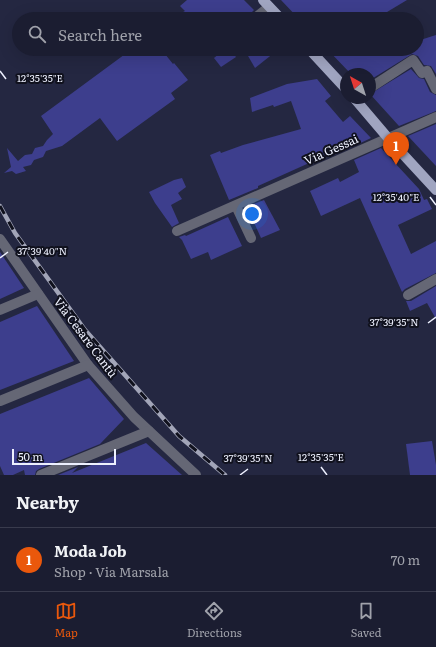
<!DOCTYPE html>
<html lang="en">
<head>
<meta charset="utf-8">
<style>
	:root { --surface:#1b1d31; --page:#242639; --text:#f1f3f6; --muted:#a0a2ab; --line:#393b4d; --accent:#ea580c }
	body { margin:0; font-family:Literata,serif; background:var(--page); color:var(--text) }
	.compass { position:absolute; left:340px; top:68px; width:36px; height:36px; border-radius:50%; background:var(--surface); box-shadow:0 4px 16px #0002; rotate:321deg }
	.scale { position:absolute; left:12px; bottom:10px; width:104px; box-sizing:border-box; padding-left:4px; border:2px solid #edf0fe; border-top:0; font-size:11px; line-height:14px; white-space:nowrap; color:#edf0fe; -webkit-text-stroke:3px #10111d; paint-order:stroke }
	.you { position:absolute; left:252px; top:214px; width:14px; height:14px; margin:-10px; border:3px solid #fff; border-radius:50%; background:#1a73e8; box-shadow:0 0 0 6px #1a73e833 }
	.badge { display:grid; place-items:center; width:26px; height:26px; border-radius:50%; background:var(--accent); color:#fff; font-size:13px; font-weight:700 }
	.pin { position:absolute; translate:-50% -33px; filter:drop-shadow(0 1px 2px #0008) }
	.pin::after { content:''; position:absolute; top:21px; width:14px; height:12px; background:inherit; clip-path:polygon(0 0,100% 0,50% 100%) }
	.list { margin:0; padding:0; list-style:none }
	h2 { display:flex; justify-content:space-between; align-items:center; height:52px; margin:0; padding:0 16px; font-size:17px }
	h2 small { font-size:13px; font-weight:400; color:var(--muted) }
	.list li { display:grid; grid-template-columns:26px 1fr auto; gap:12px; align-items:center; box-sizing:border-box; height:64px; padding:0 16px; border-top:1px solid var(--line) }
	.list b { display:block; font-size:15px; white-space:nowrap }
	.list p { margin:0; font-size:13px; white-space:nowrap; color:var(--muted) }
	.list em { font-size:13px; font-style:normal; color:var(--muted) }
	.icon { flex:none; width:22px; height:22px; fill:none; stroke:currentColor; stroke-width:2; stroke-linecap:round; stroke-linejoin:round }
	.map { position:relative; flex:none; width:436px; height:475px; overflow:hidden }
	.search { position:absolute; background:var(--surface); box-shadow:0 4px 16px #0002; left:12px; right:12px; top:12px; height:44px; display:flex; align-items:center; gap:10px; box-sizing:border-box; padding:0 14px; border-radius:22px; color:var(--muted); font-size:15px }
	.sheet { height:116px; background:var(--surface) }
	nav { display:flex; justify-content:space-around; align-items:center; box-sizing:border-box; height:56px; border-top:1px solid var(--line); background:var(--surface); font-size:11px; color:var(--muted) }
	nav a { display:grid; justify-items:center; gap:2px }
	nav .on { color:var(--accent) }
	.map>svg:first-child { display:block }
</style>
</head>
<body>
<div class="map">
<svg width="436" height="475" viewBox="0 0 436 475">
	<rect width="100%" height="100%" fill="#242741"/>
	<g fill="#3d3e8d">
		<path d="M187,0H244L254,10L250,14L248,19H170L185,11L180,6Z"/>
		<path d="M281,0H407L387,12L391,19H299Z"/>
		<path d="M436,35V74L431,66L424,65L418,56L412,54L370,80V74H351L327,49H417V41Z"/>
		<path d="M132,49H161L173,64L174,63L188,80L171,93L175,99L117,141L100,118L62,146L46,151L43,157L34,160L31,165L23,167L26,171L16,174L12,171L4,173L11,167L7,148L18,161L25,155L32,154L35,148L43,146L47,140L53,134L41,116Z"/>
		<path d="M225,49H230L236,57L221,67L214,58Z"/>
		<path d="M244,49H279L255,68Z"/>
		<path d="M411,69L419,78L424,79L430,92L436,95V111L399,126L370,94Z"/>
		<path d="M317,79L331,96L325,101L343,122L350,116L371,138L348,149L347,146L258,186V188L229,200L210,155L220,151L221,153L243,145L301,129L291,101L274,107L273,105L252,112L250,98L287,84Z"/>
		<path d="M436,124V166L408,136Z"/>
		<path d="M381,148L419,189L424,200L427,199L432,209L398,225L411,254L436,241V273L405,289L402,292L360,198L321,216L310,191L338,178L340,182L359,172L354,160Z"/>
		<path d="M182,178L186,187L178,193L182,199L171,205L179,223L172,227L155,203L149,192L174,180Z"/>
		<path d="M264,200L280,230L261,238L247,207Z"/>
		<path d="M228,217L242,246L211,260L208,252L191,259L182,240L179,237L185,235L186,236Z"/>
		<path d="M0,252L24,288L0,299Z"/>
		<path d="M436,286V319L427,303L410,311L406,301H411Z"/>
		<path d="M37,306L74,361L0,390V322Z"/>
		<path d="M89,378L124,419L100,444L39,469L36,471L35,475H25L24,470L13,475H4L0,466V414Z"/>
		<path d="M432,441L436,465V475H410L406,444Z"/>
		<path d="M146,443L182,475H58L78,467L72,473Z"/>
	</g>
	<g fill="none" stroke-linecap="round" stroke-linejoin="round">
		<g stroke="#656775" stroke-width="10">
			<path d="M254,19L269,7"/>
			<path d="M370,88L413,60L422,73L427,71L436,89"/>
			<path d="M236,206L251,238"/>
			<path d="M177,231L436,117"/>
			<path d="M0,239L88,365L134,417L196,475"/>
			<path d="M408,295L436,279"/>
			<path d="M0,310L38,294"/>
			<path d="M0,401L88,365"/>
			<path d="M41,475L149,431"/>
		</g>
		<g stroke="#a0a5c1" stroke-width="10">
			<path d="M263,0L281,19"/>
			<path d="M309,49L346,89"/>
			<path d="M354,98L388,138L436,190"/>
		</g>
		<g stroke="#a2a5b8" stroke-width="4.5">
			<path id="rail" d="M0,206L15,233L85,330L179,436L225,475"/>
		</g>
		<use href="#rail" stroke="#10111d" stroke-width="3" stroke-dasharray="9" stroke-linecap="butt"/>
	</g>
	<path fill="none" stroke="#edf0fe" stroke-width="1.5" d="M0,71L6,79M430,197L436,205M0,258L8,252M428,323L436,317M321,467L327,475M240,475L248,469"/>
	<g text-anchor="middle" dominant-baseline="central" stroke-width="4" stroke-linejoin="round" paint-order="stroke">
		<g font-size="12" fill="#edf0fe" stroke="#10111d">
			<text transform="translate(331 149) rotate(-24)">Via Gessai</text>
			<text transform="translate(86 337) rotate(53)">Via Cesare Cantù</text>
		</g>
	</g>
	<g font-size="10" text-anchor="middle" fill="#edf0fe" stroke="#10111d" stroke-width="4" stroke-linejoin="round" paint-order="stroke">
		<text x="40" y="82">12°35'35"E</text>
		<text x="396" y="201">12°35'40"E</text>
		<text x="42" y="255">37°39'40"N</text>
		<text x="394" y="326">37°39'35"N</text>
		<text x="321" y="461">12°35'35"E</text>
		<text x="248" y="462">37°39'35"N</text>
	</g>
</svg>
<svg class="compass" viewBox="-18 -18 36 36"><path d="M0-13l5 13h-10z" fill="#e53935"/><path d="M0 13l5-13h-10z" fill="#a0a2ab"/></svg>
<div class="scale">50 m</div>
<div class="you"></div>
<div class="pin badge" style="left:396px;top:165px">1</div>
<div class="search"><svg class="icon" aria-label="search" viewBox="0 0 24 24"><circle cx="10" cy="10" r="6"/><path d="M15 15l6 6"/></svg>Search here</div>
</div>
<section class="sheet">
<h2>Nearby<small></small></h2>
<ul class="list">
<li><span class="badge">1</span><div><b>Moda Job</b><p>Shop · Via Marsala</p></div><em>70 m</em></li>
</ul>
</section>
<nav>
<a class="on"><svg class="icon" aria-label="map" viewBox="0 0 24 24"><path d="M3 6l6-2 6 2 6-2v14l-6 2-6-2-6 2zM9 4v14M15 6v14"/></svg>Map</a>
<a><svg class="icon" aria-label="directions" viewBox="0 0 24 24"><path d="M12 3l9 9-9 9-9-9zM9 14v-3h6M13 9l2 2-2 2"/></svg>Directions</a>
<a><svg class="icon" aria-label="saved" viewBox="0 0 24 24"><path d="M7 4h10v16l-5-4-5 4z"/></svg>Saved</a>
</nav>
</body>
</html>
